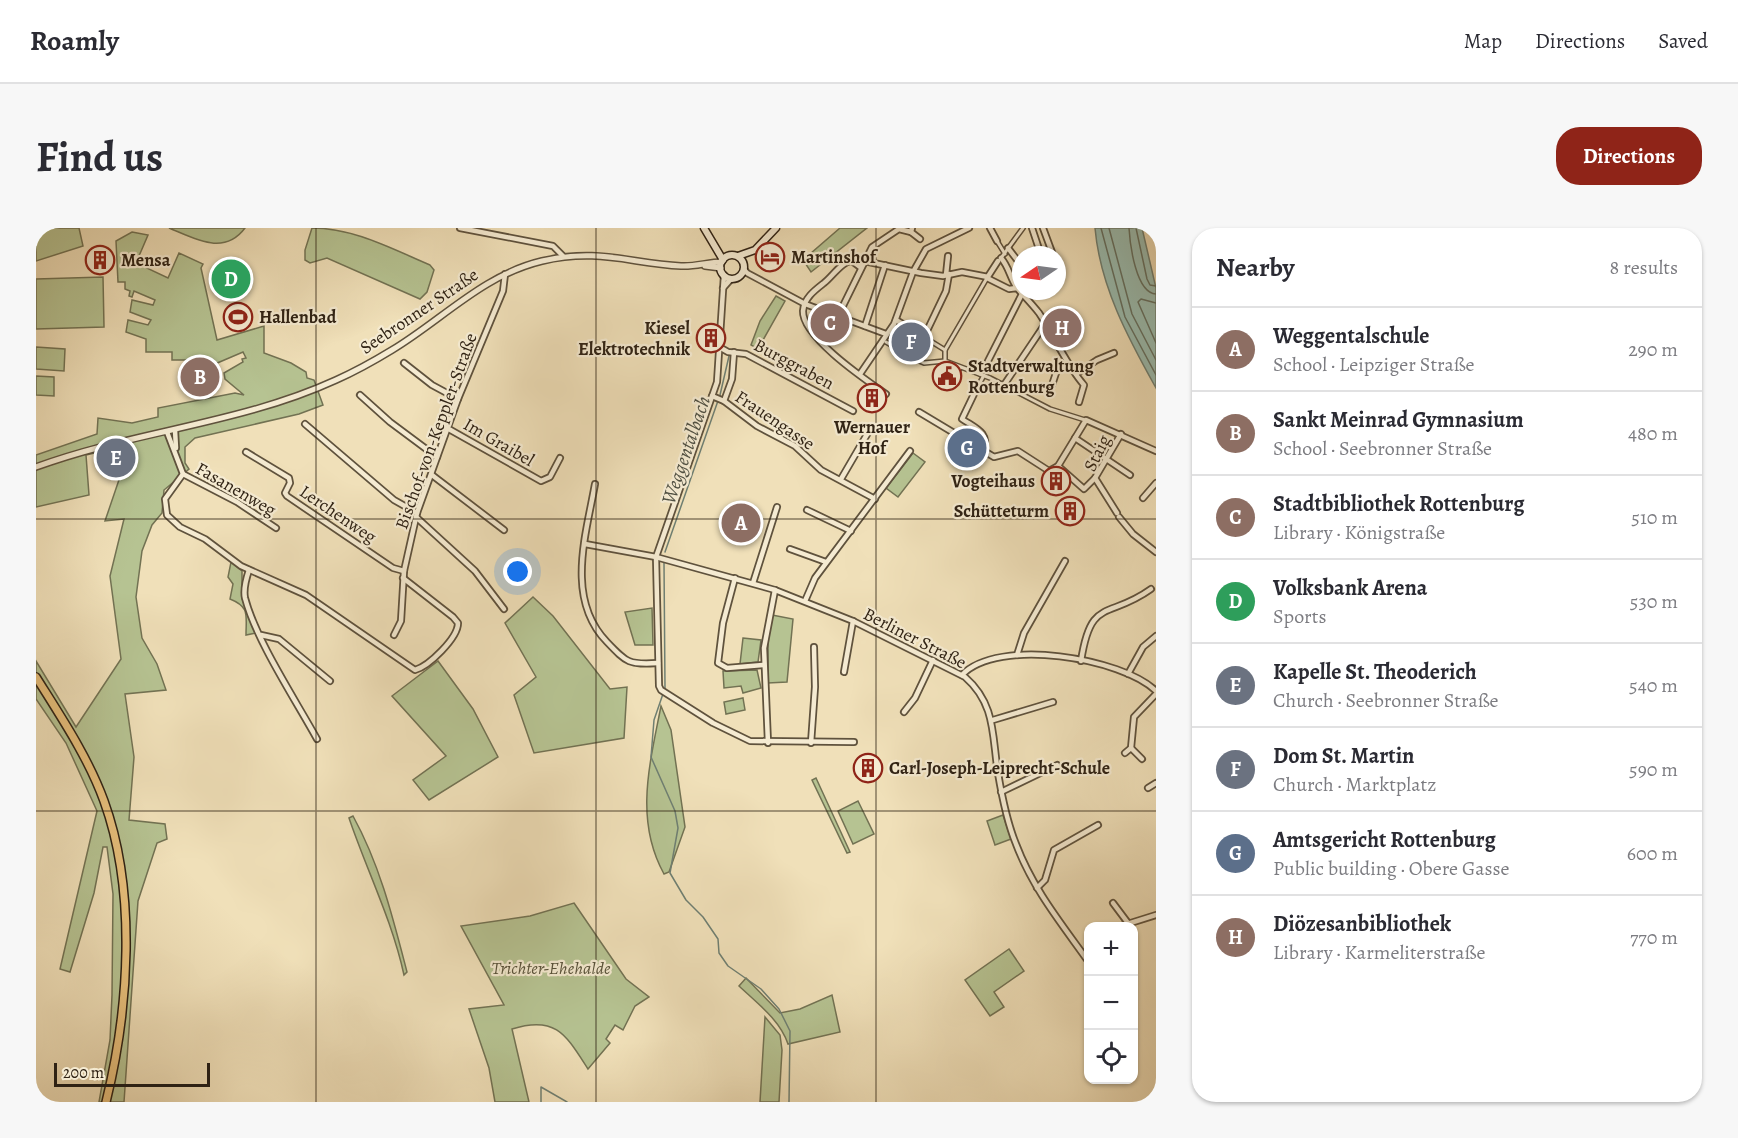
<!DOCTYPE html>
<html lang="en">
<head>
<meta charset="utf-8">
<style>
	:root { --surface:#fff; --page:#f7f7f7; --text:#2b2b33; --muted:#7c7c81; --line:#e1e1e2; --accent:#8f2418 }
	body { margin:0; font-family:Alegreya,serif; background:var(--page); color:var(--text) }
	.controls { position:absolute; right:18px; bottom:18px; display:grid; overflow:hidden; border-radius:12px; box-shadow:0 2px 4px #0004 }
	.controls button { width:54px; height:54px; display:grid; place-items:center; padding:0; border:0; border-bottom:2px solid var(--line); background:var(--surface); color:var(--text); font:30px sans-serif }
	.compass { position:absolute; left:976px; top:18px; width:54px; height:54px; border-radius:50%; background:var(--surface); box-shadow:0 2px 4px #0004; rotate:257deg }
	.scale { position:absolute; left:18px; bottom:15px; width:156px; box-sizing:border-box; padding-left:6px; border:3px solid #2f2214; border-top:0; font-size:16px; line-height:21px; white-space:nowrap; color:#2f2214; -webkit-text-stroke:4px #f5ebd2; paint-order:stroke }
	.you { position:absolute; left:482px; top:344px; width:21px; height:21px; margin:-15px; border:4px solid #fff; border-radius:50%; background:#1a73e8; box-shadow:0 0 0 9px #1a73e833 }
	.badge { display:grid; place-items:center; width:39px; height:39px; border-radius:50%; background:var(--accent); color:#fff; font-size:20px; font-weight:700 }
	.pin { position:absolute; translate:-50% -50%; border:3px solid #fff; box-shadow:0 2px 6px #0006 }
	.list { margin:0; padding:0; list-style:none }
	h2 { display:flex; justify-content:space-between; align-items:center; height:78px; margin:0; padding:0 24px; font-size:26px }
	h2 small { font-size:20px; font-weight:400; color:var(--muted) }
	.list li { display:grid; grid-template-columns:39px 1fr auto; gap:18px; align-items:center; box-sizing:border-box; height:84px; padding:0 24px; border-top:2px solid var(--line) }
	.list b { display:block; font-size:22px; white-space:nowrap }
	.list p { margin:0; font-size:20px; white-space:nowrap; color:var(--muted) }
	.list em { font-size:20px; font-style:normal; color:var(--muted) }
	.icon { flex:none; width:33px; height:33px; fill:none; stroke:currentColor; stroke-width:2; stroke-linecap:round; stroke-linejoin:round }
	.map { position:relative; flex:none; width:1120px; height:874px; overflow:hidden; border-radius:24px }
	header { display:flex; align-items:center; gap:36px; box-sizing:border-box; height:84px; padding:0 30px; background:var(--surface); border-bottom:2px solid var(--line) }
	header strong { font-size:28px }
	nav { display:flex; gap:33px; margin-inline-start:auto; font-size:21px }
	.intro { display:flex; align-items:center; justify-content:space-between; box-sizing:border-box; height:144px; padding:0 36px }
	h1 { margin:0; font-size:42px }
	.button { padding:15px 27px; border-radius:24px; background:var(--accent); color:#fff; font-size:21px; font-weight:700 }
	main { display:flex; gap:36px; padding:0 36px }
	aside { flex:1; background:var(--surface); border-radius:24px; box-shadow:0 2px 4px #0004 }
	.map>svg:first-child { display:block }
</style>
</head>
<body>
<header>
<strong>Roamly</strong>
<nav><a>Map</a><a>Directions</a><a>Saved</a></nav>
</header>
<div class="intro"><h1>Find us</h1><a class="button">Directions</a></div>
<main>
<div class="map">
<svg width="1120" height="874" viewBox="0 0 1120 874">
	<rect width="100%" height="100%" fill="#f0e0b9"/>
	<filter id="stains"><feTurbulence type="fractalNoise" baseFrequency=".00333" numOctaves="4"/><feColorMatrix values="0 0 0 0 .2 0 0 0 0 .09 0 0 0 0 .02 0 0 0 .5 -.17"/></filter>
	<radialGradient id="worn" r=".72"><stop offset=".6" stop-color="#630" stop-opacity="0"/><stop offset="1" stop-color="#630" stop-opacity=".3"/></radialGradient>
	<g fill="#b6c392" stroke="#727253" stroke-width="1.5">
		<path d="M0,0H43L47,18L0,33Z"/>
		<path d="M133,0H209C188,28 160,11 133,0Z"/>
		<path d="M276,0C318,0 356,21 394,37L398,42L391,64L384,71L291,30L274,35L269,32V22Z"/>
		<path d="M804,0H831L775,44L767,32Z"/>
		<path d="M96,4L112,7L100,35L132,50L143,25L167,36L165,40L181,112L228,98V125L255,135L270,144L271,150L278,152L287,177L263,186L159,210L149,219V235L153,241L128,262L126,285L116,297L106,323L100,369L106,410L121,436L130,462L89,466L98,529L93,592L129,596L131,611L121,615L102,673L88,874H63L74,812L76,767L77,666L71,619H67L58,665L34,744L24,741L61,583L30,515L0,471V433L40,499L85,431L74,348L88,291L69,293L86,243L99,230L92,217L50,227L53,267L0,279V227L61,206L62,190L96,195L122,189V180L199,165L208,167L189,151L188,145L207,134L206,131L210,130L207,124L179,136L181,141L154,140L155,132H136V124H110V111L90,104L92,92L112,97L115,92L94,84L96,72L117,77L119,72L98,63L96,69L93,68L94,63L89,61V54H82L80,13Z"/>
		<path d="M67,49L68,99L0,101V51Z"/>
		<path d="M740,68L749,73L722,121L715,117L724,93Z"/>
		<path d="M0,119L29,121L28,143L0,141Z"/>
		<path d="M0,148L18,149V168L0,167Z"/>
		<path d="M877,225L889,234L862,269L850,260Z"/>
		<path d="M195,334L206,343V370L220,405L210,407C210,387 214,379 194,371L197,356L192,349Z"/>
		<path d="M497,369L517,388L574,461L591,459L588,510L498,525L478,467L500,449L469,395Z"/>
		<path d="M616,380L617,417H599L589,384Z"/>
		<path d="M736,387L757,391L751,454L732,455V408Z"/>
		<path d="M707,410L725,412L722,434L704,436Z"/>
		<path d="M402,433L437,481L462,529L393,572L377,552L410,528L356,468Z"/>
		<path d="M721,442L725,460L707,465L705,458L688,460L687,443Z"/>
		<path d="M707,470L709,482L690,486L688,474Z"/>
		<path d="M625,478L635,502L649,599L633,644L628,646C598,592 614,535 625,478Z"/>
		<path d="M780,550L814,624L811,625L776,552Z"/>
		<path d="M822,573L838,606L817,616L802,583Z"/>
		<path d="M967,587L975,611L959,617L951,593Z"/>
		<path d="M317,588C344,637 357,690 371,744L368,747C356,692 331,643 313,590Z"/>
		<path d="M538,675L590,751L613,769L599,778L587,802L579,797L570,811L574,815L552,841C530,807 520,787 476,801L493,874H459L453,840L433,781L468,777L425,698L494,688Z"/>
		<path d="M973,721L988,743L958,764L968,779L954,788L929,752Z"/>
		<path d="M710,750L744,785L764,781L796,767L804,804L752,816C744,792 721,775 703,758Z"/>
		<path d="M729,789L744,807L746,822L743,874H724Z"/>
	</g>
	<path fill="#9abdb1" stroke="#6f7f72" stroke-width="1.5" d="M1059,0H1106L1120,60V160C1092,110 1064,58 1059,0Z"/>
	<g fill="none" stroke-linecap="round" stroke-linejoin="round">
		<g stroke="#647062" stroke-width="1.5">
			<path d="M1065,0L1089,89L1120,147"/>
			<path d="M1073,0L1096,86L1120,132"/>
			<path d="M1093,0C1094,17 1100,65 1120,66"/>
			<path d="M1100,0L1111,51L1114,57L1120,58"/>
			<path d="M1120,75L1105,71L1102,74L1120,115"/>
		</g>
		<g stroke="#6f7f72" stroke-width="1.5">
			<path d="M629,324L684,167L693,128"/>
			<path d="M628,335L629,460L618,492L615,529L639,583L642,600L634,645L650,672L667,689L682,711L683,725L692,738L725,761L743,781L754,803L753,874"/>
			<path d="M505,874V859L531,874"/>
		</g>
		<g stroke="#5f523d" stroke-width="6">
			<g id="pedestrian">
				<path d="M961,13L969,26"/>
				<path d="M965,30L987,0"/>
				<path d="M888,109L909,122"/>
				<path d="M850,114L879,131L888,135L909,133L954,150L1014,181L1049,192"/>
				<path d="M909,133V122L951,50"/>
				<path d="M944,146L952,133"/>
				<path d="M918,151L924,140"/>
				<path d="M938,166L948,147"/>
			</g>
		</g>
		<g stroke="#5f523d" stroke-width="8">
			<g id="minor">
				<path d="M424,0L517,18L527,28"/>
				<path d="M876,0L875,4L884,11"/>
				<path d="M954,0L961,13"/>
				<path d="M996,0L1005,27"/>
				<path d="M1007,0L1017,27"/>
				<path d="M972,20L985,37"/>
				<path d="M965,30C973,39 974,50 981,60L985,56"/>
				<path d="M828,33L885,45L907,48L926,44L952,49"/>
				<path d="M962,33L951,50L973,61L981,60C988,68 996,76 1003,85C1019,109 1029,135 1048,157L1043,174"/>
				<path d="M824,39L816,33C807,32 796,49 788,55C779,62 768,70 767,83C766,109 830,152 850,166"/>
				<path d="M708,41L711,45L769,76L850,106"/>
				<path d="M688,47L681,154L620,329L623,458L625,462L677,495L714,513L818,514"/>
				<path d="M910,47L912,28"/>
				<path d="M687,60L695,51"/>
				<path d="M802,88L836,19L863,1L875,4"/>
				<path d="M860,92L888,109L910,63L913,46"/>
				<path d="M829,98L849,37"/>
				<path d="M685,120L692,124L710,126L817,183"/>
				<path d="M952,133L986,66"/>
				<path d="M368,135L396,157L422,171"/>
				<path d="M824,146L858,96L877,44L890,21L933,0"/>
				<path d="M1040,146L1061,132L1078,125"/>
				<path d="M968,157L1009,96"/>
				<path d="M1016,157L1022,139L1030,134"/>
				<path d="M938,166L926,191C941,201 953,204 948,223"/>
				<path d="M324,167L354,194L401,229"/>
				<path d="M676,168L688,173L721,198L759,218L785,242L839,271"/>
				<path d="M688,173L696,151L698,124"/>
				<path d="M883,184L958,229L982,223L1013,243L1022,238L1050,192L1120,223"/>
				<path d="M269,196L358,272L381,285"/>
				<path d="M411,200L505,253L514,249L524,230"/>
				<path d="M139,202L140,220"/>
				<path d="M131,204L147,246L129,271L131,287L144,299L169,311L205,338L270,367L379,442C393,438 422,410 422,395L417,389L367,350"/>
				<path d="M1039,210L1094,247"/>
				<path d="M210,224L253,250L254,255L249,265L251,268L357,340L368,343"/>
				<path d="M1022,238L1048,261L1059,250"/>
				<path d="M147,246L201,274L240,300"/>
				<path d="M396,247L468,302"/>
				<path d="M805,251L833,203"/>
				<path d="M559,256C550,307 529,371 571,414C591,435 593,437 622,435"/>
				<path d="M1107,270L1120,255"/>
				<path d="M771,282L815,303"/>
				<path d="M1081,285L1059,250L1085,206"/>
				<path d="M380,289L439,343L468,381"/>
				<path d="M1083,289L1097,306L1120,324"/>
				<path d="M549,316L620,329L739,362L817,393L929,449C960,476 956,508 962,545C966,569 971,594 980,616C997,661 1025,695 1052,733"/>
				<path d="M754,321L790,334"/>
				<path d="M213,342C210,351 207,361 209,370C220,412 259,471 281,511"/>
				<path d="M699,350L687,395L682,435L691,440L727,437"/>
				<path d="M717,355L741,279"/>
				<path d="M769,373L779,350L874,223"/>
				<path d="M225,407L243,411L294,453"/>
				<path d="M358,407L365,393L368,343L381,285L422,171L467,63L469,46"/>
				<path d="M981,427L988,405L1029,333"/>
				<path d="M1045,433C1055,368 1072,392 1115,361"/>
				<path d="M808,444L817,393"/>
				<path d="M1092,446L1107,419L1120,408"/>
				<path d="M926,447C962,409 1086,430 1120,463"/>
				<path d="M868,484L879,470L897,432"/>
				<path d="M957,492L1017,474"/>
				<path d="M732,515L728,420L739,362"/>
				<path d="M775,515L779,459L778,419"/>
				<path d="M1095,520L1106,531"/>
				<path d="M1089,525L1095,520L1098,489L1120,466"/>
				<path d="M1112,560L1120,555"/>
				<path d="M965,564L1021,537"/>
				<path d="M1001,660L1009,652L1018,622L1062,597"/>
				<path d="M1077,675L1092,695"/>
				<path d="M1085,698L1120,687"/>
			</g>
		</g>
		<g stroke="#5f523d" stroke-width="8">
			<g id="tertiary">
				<path d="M669,38L685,40"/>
				<path d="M0,239C98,203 204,196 300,152C318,144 338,133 356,122C406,92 447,47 506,33C562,20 593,35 645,38C659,39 672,34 686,34"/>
			</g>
		</g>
		<g stroke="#2f2214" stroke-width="9">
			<g id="secondary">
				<path d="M668,0L687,32"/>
				<circle cx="696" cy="39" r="12"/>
				<path d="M702,28L719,22L740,0"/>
			</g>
		</g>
		<g stroke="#2f2214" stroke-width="10">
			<path id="primary" d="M0,449C25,489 52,529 68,573C101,664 93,781 70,874"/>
		</g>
		<use href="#pedestrian" stroke="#f5ebd2" stroke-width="3"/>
		<use href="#minor" stroke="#f5ebd2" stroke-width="4.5"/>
		<use href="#tertiary" stroke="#f5ebd2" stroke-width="5"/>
		<use href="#secondary" stroke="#f5ebd2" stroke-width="6"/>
		<use href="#primary" stroke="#e8c07c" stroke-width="7"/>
	</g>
	<path fill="none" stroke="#2f2214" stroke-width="1.5" stroke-opacity="0.55" d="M280,0V874M560,0V874M840,0V874M0,291H1120M0,583H1120"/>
	<defs>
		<g id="hotel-ring" transform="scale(1.5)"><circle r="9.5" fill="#f5ebd2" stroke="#8f2418" stroke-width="1.5"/><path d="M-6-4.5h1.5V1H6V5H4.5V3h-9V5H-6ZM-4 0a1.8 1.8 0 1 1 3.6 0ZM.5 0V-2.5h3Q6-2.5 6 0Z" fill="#8f2418"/></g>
		<g id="building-ring" transform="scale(1.5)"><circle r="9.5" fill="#f5ebd2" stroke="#8f2418" stroke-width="1.5"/><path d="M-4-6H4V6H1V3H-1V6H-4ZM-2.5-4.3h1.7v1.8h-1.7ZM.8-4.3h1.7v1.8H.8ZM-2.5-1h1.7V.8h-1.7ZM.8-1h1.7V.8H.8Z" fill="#8f2418"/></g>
		<g id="stadium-ring" transform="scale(1.5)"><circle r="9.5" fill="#f5ebd2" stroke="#8f2418" stroke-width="1.5"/><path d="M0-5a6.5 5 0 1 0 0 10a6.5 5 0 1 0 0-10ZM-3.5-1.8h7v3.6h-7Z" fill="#8f2418"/></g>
		<g id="civic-ring" transform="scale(1.5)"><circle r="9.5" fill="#f5ebd2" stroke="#8f2418" stroke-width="1.5"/><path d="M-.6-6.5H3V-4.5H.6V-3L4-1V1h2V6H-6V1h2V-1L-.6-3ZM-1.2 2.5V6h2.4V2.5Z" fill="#8f2418"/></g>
	</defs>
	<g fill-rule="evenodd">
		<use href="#hotel-ring" x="734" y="29"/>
		<use href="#building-ring" x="64" y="32"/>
		<use href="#stadium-ring" x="202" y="89"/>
		<use href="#building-ring" x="675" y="110"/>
		<use href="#civic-ring" x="911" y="148"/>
		<use href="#building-ring" x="836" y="170"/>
		<use href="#building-ring" x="1020" y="253"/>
		<use href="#building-ring" x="1034" y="283"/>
		<use href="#building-ring" x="832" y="540"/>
	</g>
	<g text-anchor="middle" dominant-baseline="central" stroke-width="4.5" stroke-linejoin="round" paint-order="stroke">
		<g font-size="18" font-weight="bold" fill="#2f2214" stroke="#f5ebd2" text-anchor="start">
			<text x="755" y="29">Martinshof</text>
			<text x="85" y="32">Mensa</text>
			<text x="223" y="89">Hallenbad</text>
			<text x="654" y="100" text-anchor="end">Kiesel<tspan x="654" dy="21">Elektrotechnik</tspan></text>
			<text x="932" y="138">Stadtverwaltung<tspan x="932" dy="21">Rottenburg</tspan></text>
			<text x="836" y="199" text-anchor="middle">Wernauer<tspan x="836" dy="21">Hof</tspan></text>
			<text x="999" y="253" text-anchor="end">Vogteihaus</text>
			<text x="1013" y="283" text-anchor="end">Schütteturm</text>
			<text x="853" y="540">Carl-Joseph-Leiprecht-Schule</text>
		</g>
		<g font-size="18" fill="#2f2214" stroke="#f5ebd2">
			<text transform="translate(383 83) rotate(-34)">Seebronner Straße</text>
			<text transform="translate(758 136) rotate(28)">Burggraben</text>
			<text transform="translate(739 192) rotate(34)">Frauengasse</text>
			<text transform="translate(400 203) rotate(-70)">Bischof-von-Keppler-Straße</text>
			<text transform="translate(463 214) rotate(30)">Im Graibel</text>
			<text transform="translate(1061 225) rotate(-64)">Staig</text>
			<text transform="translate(200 261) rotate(30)">Fasanenweg</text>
			<text transform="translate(302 286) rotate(34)">Lerchenweg</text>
			<text transform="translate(879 410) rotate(27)">Berliner Straße</text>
		</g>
		<g font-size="18" font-style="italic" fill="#58523a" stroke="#f5ebd2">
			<text x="515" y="740">Trichter-Ehehalde</text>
		</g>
		<g font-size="20" font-style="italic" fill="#4f5043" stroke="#f5ebd2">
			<text transform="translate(650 222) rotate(-71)">Weggentalbach</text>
		</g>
	</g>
	<rect width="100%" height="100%" filter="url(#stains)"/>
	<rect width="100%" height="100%" fill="url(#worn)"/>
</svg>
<div class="controls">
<button>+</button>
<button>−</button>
<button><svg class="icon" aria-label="locate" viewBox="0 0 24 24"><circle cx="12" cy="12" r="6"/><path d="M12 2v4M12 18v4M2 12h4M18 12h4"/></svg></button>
</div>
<svg class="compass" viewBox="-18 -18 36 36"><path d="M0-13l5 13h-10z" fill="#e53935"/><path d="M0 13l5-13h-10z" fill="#7c7c81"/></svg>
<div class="scale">200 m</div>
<div class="you"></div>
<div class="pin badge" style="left:705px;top:295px;background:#8d6e63">A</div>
<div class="pin badge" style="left:164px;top:149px;background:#8d6e63">B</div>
<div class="pin badge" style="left:794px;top:95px;background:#8d6e63">C</div>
<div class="pin badge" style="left:195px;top:51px;background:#2e9e5b">D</div>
<div class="pin badge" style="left:80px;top:230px;background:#6b7280">E</div>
<div class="pin badge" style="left:875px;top:114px;background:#6b7280">F</div>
<div class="pin badge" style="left:931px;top:220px;background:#5c6f8a">G</div>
<div class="pin badge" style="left:1026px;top:100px;background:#8d6e63">H</div>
</div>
<aside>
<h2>Nearby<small>8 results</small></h2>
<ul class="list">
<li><span class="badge" style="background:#8d6e63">A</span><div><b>Weggentalschule</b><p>School · Leipziger Straße</p></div><em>290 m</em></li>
<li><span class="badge" style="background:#8d6e63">B</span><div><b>Sankt Meinrad Gymnasium</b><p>School · Seebronner Straße</p></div><em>480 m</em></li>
<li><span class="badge" style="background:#8d6e63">C</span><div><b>Stadtbibliothek Rottenburg</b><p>Library · Königstraße</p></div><em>510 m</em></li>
<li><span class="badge" style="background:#2e9e5b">D</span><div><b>Volksbank Arena</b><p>Sports</p></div><em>530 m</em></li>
<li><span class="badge" style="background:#6b7280">E</span><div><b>Kapelle St. Theoderich</b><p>Church · Seebronner Straße</p></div><em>540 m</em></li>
<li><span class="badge" style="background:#6b7280">F</span><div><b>Dom St. Martin</b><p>Church · Marktplatz</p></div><em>590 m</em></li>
<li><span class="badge" style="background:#5c6f8a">G</span><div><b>Amtsgericht Rottenburg</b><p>Public building · Obere Gasse</p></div><em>600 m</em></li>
<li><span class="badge" style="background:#8d6e63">H</span><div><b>Diözesanbibliothek</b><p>Library · Karmeliterstraße</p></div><em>770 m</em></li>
</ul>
</aside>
</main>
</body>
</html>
